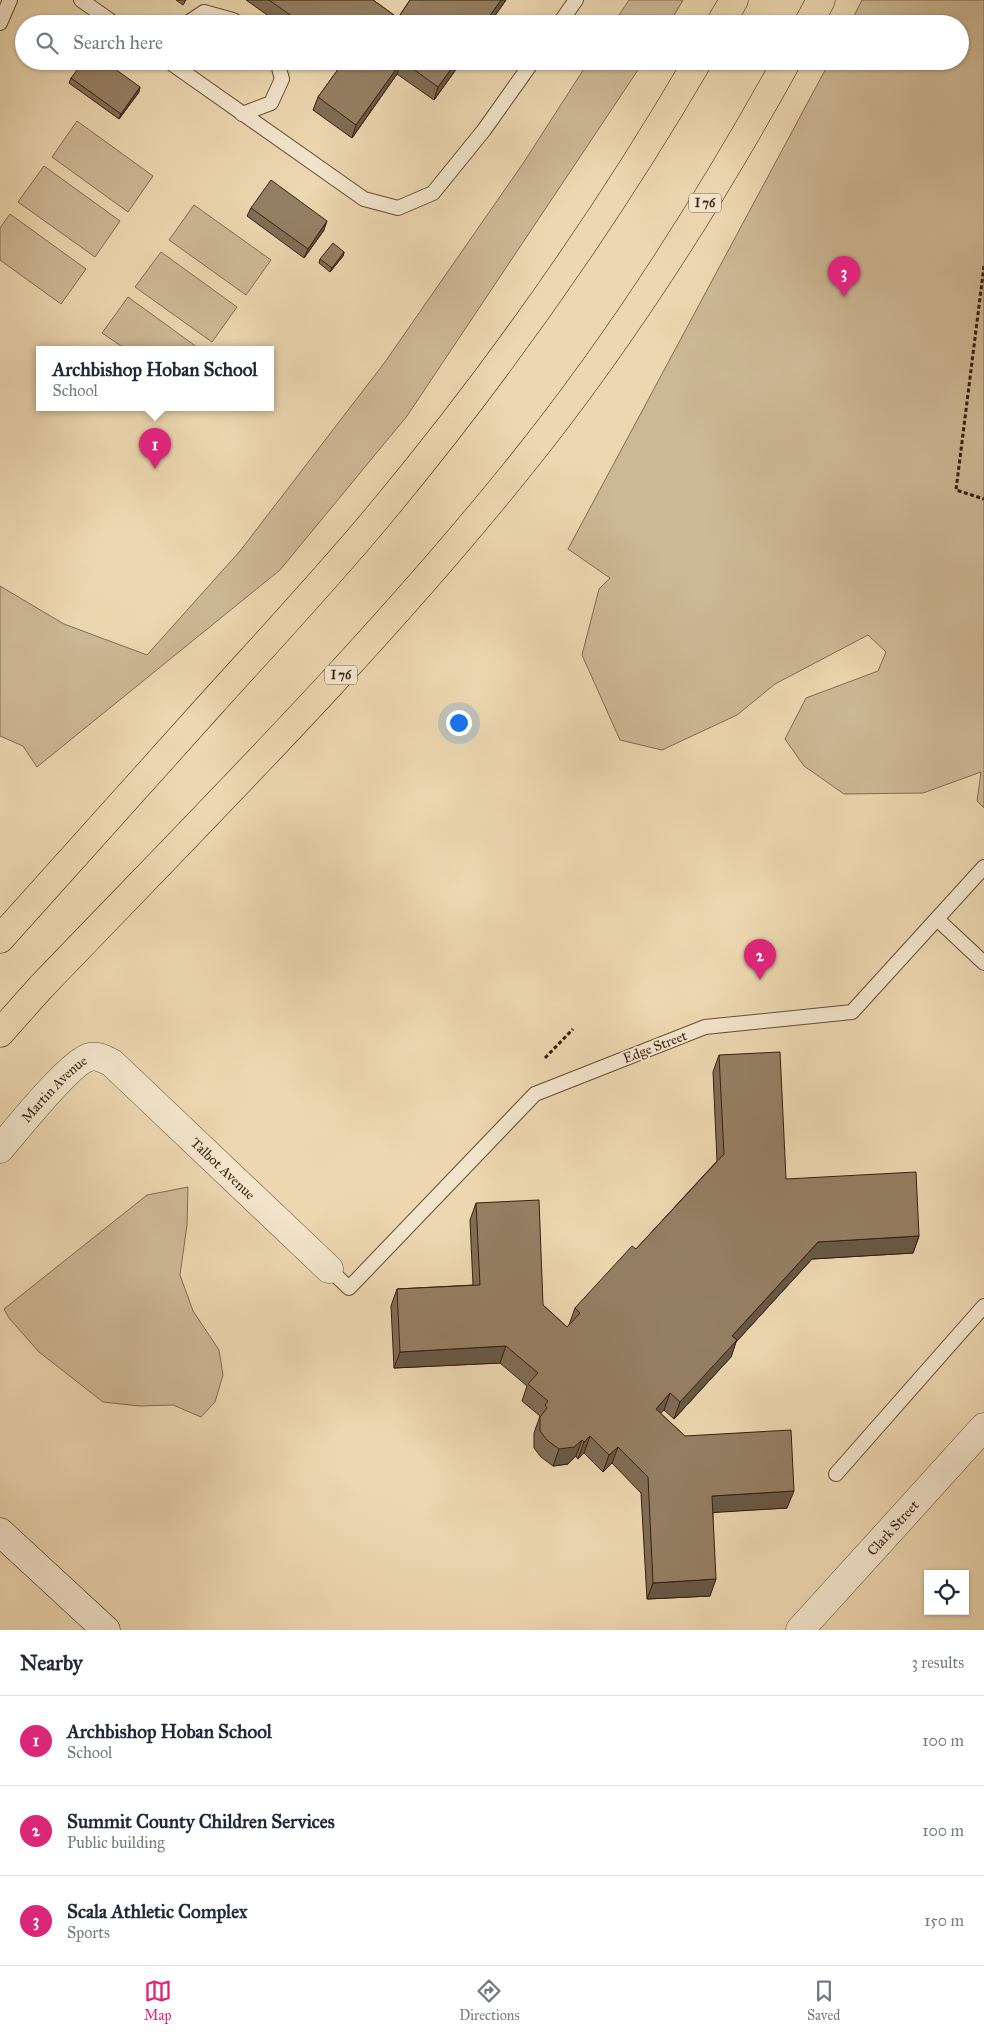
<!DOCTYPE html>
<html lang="en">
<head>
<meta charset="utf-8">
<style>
	:root { --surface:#fff; --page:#f6f6f7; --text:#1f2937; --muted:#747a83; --line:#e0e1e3; --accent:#db2777 }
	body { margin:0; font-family:"IM FELL Great Primer",serif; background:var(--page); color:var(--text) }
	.controls { position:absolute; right:15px; bottom:15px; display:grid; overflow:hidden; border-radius:0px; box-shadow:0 1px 4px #0004 }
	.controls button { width:45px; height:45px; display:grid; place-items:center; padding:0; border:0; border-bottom:1px solid var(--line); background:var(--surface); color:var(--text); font:25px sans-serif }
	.you { position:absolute; left:458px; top:722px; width:18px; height:18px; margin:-12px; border:4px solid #fff; border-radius:50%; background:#1a73e8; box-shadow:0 0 0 8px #1a73e833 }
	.badge { display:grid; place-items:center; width:32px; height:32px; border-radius:50%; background:var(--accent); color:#fff; font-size:16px; font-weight:700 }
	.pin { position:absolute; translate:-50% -41px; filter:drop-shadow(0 1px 2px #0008) }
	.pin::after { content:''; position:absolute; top:26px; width:18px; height:15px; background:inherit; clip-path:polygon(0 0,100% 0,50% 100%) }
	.popup { position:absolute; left:36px; top:346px; width:238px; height:65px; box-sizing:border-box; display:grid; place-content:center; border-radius:0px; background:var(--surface); filter:drop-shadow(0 1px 4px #0005); font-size:16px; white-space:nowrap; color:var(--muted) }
	.popup b { font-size:19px; color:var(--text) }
	.popup::after { content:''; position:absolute; left:50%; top:100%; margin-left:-10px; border:10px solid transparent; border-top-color:var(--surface) }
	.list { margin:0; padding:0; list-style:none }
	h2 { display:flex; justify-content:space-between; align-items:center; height:65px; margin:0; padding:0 20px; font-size:21px }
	h2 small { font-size:16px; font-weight:400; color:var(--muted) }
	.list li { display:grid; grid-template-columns:32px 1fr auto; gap:15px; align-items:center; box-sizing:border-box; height:90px; padding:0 20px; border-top:1px solid var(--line) }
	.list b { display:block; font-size:19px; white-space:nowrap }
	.list p { margin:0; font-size:16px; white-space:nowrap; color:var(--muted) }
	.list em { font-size:16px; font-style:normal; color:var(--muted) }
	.icon { flex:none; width:28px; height:28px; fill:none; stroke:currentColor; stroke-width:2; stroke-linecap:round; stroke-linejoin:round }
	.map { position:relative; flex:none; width:984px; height:1630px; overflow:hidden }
	.search { position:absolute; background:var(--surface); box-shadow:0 1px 4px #0004; left:15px; right:15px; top:15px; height:55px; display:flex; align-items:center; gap:12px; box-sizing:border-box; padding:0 18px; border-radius:28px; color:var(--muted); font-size:19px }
	.sheet { height:335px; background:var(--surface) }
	nav { display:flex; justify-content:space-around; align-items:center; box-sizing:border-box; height:70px; border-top:1px solid var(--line); background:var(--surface); font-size:14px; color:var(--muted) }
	nav a { display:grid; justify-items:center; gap:2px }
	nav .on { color:var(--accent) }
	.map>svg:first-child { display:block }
</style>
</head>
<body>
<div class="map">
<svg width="984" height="1630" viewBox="0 0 984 1630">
	<rect width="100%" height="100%" fill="#ecd7b0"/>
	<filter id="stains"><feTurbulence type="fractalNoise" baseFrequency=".004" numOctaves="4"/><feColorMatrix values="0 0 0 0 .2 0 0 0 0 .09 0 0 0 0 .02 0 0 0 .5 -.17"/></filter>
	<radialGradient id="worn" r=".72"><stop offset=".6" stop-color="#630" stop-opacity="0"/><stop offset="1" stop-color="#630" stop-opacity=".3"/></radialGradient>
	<g fill="#cdb895" stroke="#826c52">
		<path d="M629,0H683L669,24H613Z"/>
		<path d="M862,0H984V808L977,801L981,772L923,793L844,794L804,766L785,739L806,698L878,671L886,652L868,635L775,684L737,715L662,750L620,740L582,655L599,589L610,578L568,549L830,61H960V24H850Z"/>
		<path d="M589,61H644L407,416L280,570L37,767L23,746L0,736V586L64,624L147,655L240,551L385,362L524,162Z"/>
		<path d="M77,121L153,176L128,212L52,157Z"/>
		<path d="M44,166L120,221L95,257L18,202Z"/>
		<path d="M194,205L271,260L246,295L169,240Z"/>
		<path d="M10,214L86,269L61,304L0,260V228Z"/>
		<path d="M161,252L237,307L212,342L135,287Z"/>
		<path d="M128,297L201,350H127L102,333Z"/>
		<path d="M188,1187L187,1225L180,1275L193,1311L219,1350L223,1375L215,1402L201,1417L173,1405L140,1406L103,1402L39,1352L9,1318L4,1309L147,1195Z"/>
	</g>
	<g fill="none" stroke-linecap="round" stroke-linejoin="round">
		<g stroke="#644d37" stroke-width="16">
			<g id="lane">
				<path d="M81,0L115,24"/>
				<path d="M0,23L10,0"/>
				<path d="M186,24L204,12L233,20L239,24"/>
				<path d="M559,24L576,0"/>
				<path d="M168,61L364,199L398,208L433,193L484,130L533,61"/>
				<path d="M242,114L271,103L282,79L277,61"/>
				<path d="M937,919L984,963"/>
				<path d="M329,1269L349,1288L535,1094L705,1027L852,1012L984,867"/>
				<path d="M836,1474L984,1306"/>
			</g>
		</g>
		<g stroke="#644d37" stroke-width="29">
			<g id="street">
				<path id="s1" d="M0,1149C16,1130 71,1061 90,1057C98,1055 106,1060 112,1063L329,1269"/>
				<path id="s2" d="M800,1630L984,1427"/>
			</g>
		</g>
		<g stroke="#371f0f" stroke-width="29">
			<path id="secondary" d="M0,1532L106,1630"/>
		</g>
		<g stroke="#371f0f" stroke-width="29">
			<g id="highway">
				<path d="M720,24L734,0"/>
				<path d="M808,24L821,0"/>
				<path d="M0,939C70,860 141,782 211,704C268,641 326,579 380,514C498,372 605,220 698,61"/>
				<path d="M0,1033L41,987C203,818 369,653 516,471C619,344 708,204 787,61"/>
			</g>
		</g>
		<g stroke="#371f0f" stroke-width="3" stroke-dasharray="4 2.5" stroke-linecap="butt">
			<path d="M984,266L956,490L984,499"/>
			<path d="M545,1058L573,1029"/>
		</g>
		<use href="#lane" stroke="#f3e5cc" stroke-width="14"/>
		<use href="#street" stroke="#f3e5cc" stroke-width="28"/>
		<use href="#secondary" stroke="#f3e5cc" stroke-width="28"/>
		<use href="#highway" stroke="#ecd7b0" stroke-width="28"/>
	</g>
	<g fill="#806d55" stroke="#371f0f">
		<path d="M176,0H186L183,5Z"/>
		<path d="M246,0H373L398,18L410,0H506L489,24H280Z"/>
		<path d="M332,61H462L434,100L397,74L352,138L313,110L318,97L340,67Z"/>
		<path d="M71,78L139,92L119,119L69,83Z"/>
		<path d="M251,208L324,230L304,258L247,216Z"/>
		<path d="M344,252L343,256L330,272L319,263L320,259Z"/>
		<path d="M719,1055L786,1179L919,1236L913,1253L812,1259L736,1342L731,1357L674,1419L664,1410L660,1413L685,1436L787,1508L713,1512L710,1596L647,1599L641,1493L612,1463L603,1472L584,1453L578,1459L576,1456L568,1464L553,1466L541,1457L534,1448V1433L540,1416L522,1401L527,1386L500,1363L394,1368L391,1306L397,1289L473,1285L470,1220L476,1203L543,1305L567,1327L569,1325L575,1308L636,1249L717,1161L713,1072Z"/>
	</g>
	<g fill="#685945" stroke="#371f0f">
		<path d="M501,0H506L489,24H484Z"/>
		<path d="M402,61L397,74L352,138L356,125Z"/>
		<path d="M457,61H462L434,100L438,87Z"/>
		<path d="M140,87L139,92L119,119L121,114Z"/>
		<path d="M327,221L324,230L304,258L308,249Z"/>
		<path d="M344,252L343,256L330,272L332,268Z"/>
		<path d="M919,1236L913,1253L812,1259L736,1342L731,1357L674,1419L680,1402L732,1336L818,1242Z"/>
		<path d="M506,1346L500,1363L394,1368L400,1352Z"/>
		<path d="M670,1393L664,1410L649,1426L656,1409Z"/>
		<path d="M590,1436L584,1453L578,1459L584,1442Z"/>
		<path d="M582,1440L576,1456L568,1464L553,1466L559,1449Z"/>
		<path d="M618,1447L612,1463L603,1472L609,1455Z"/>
		<path d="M794,1491L787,1508L706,1513L712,1496Z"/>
		<path d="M716,1579L710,1596L647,1599L653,1583Z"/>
	</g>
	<g fill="#957f63" stroke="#371f0f">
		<path d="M269,0H373L398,18L410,0H501L484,24H303Z"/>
		<path d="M84,61H104L140,87L121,114L71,78Z"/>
		<path d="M344,61H402L356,125L318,97Z"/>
		<path d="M402,61H457L438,87Z"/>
		<path d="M271,180L327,221L308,249L251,208Z"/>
		<path d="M333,243L344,252L332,268L320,259Z"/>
		<path d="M780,1052L786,1179L916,1172L919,1236L818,1242L732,1336L737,1340L680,1402L670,1393L656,1409L685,1436L791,1430L794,1491L712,1496L716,1579L653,1583L648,1477L618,1447L609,1455L590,1436L584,1442L582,1440L574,1447L559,1449L547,1440L540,1431V1417L547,1408L545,1405L548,1401L528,1384L538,1373L506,1346L400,1352L397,1289L480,1285L476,1203L539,1200L543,1305L567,1327L580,1313L575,1308L632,1246L636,1249L724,1154L719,1055Z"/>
	</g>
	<g text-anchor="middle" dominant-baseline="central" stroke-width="4" stroke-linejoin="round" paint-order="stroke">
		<g fill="#f3e5cc" stroke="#6f5a48" stroke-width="1">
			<rect x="689" y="193.5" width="32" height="19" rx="4"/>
			<rect x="325" y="665.5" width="32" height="19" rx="4"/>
		</g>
		<g font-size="12" font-weight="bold" fill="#371f0f">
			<text x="705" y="203">I 76</text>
			<text x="341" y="675">I 76</text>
		</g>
		<g font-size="14" fill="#371f0f" stroke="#f3e5cc">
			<text transform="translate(655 1047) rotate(-21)">Edge Street</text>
			<text stroke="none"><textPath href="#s1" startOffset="81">Martin Avenue</textPath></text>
			<text stroke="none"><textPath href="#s1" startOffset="306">Talbot Avenue</textPath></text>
			<text stroke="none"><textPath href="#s2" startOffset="138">Clark Street</textPath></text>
		</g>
	</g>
	<rect width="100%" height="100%" filter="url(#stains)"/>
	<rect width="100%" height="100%" fill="url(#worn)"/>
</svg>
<div class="controls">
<button><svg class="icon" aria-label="locate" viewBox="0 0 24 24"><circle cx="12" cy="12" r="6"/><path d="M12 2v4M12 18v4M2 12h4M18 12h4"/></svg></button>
</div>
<div class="you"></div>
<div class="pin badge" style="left:155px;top:469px">1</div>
<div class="popup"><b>Archbishop Hoban School</b>School</div>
<div class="pin badge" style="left:760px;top:980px">2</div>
<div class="pin badge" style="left:844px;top:297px">3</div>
<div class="search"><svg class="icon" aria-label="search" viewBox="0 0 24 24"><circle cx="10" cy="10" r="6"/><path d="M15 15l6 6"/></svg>Search here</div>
</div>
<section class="sheet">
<h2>Nearby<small>3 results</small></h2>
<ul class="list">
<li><span class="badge">1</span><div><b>Archbishop Hoban School</b><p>School</p></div><em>100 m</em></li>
<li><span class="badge">2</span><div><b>Summit County Children Services</b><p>Public building</p></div><em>100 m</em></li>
<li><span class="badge">3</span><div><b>Scala Athletic Complex</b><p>Sports</p></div><em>150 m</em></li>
</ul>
</section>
<nav>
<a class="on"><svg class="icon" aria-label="map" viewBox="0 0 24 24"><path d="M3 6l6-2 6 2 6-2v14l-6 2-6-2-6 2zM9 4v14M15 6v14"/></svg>Map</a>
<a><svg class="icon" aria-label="directions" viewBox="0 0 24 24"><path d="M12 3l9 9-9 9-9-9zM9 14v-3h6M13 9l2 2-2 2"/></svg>Directions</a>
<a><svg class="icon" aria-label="saved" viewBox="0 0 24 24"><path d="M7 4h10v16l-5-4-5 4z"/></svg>Saved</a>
</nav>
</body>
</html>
